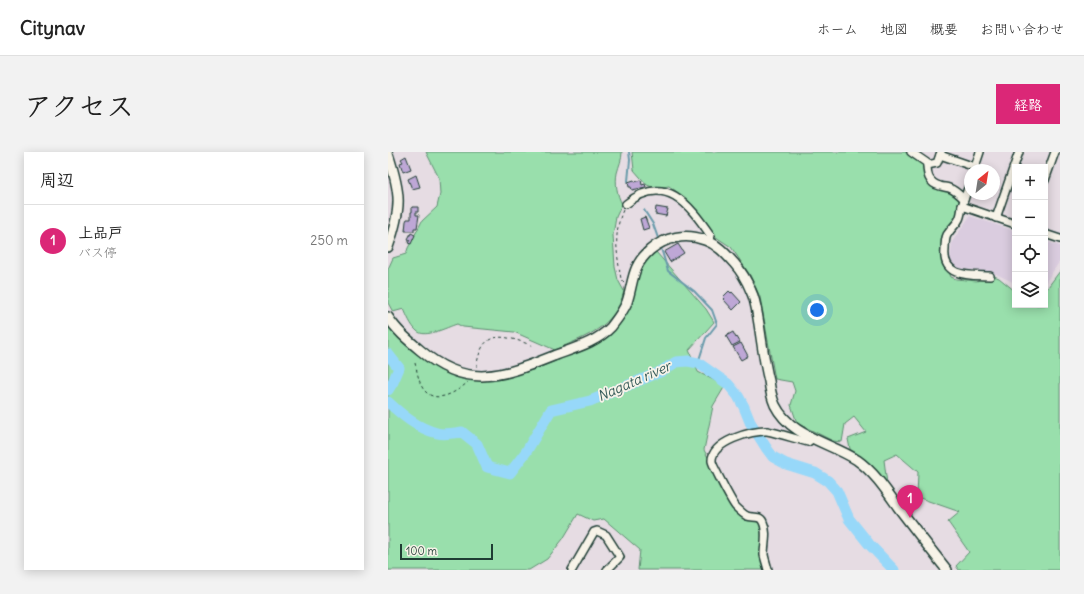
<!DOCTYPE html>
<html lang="ja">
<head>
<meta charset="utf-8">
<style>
	:root { --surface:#fff; --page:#f2f2f2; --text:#222; --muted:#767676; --line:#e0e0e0; --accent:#db2777 }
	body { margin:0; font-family:Delius,"Klee One",sans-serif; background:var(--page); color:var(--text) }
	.controls { position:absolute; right:12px; top:12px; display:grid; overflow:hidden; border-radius:0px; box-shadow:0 2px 10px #0003 }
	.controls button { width:36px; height:36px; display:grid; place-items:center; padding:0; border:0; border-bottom:1px solid var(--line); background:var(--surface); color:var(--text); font:20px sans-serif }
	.compass { position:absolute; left:576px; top:12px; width:36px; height:36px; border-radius:50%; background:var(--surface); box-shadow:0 2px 10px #0003; rotate:30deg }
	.scale { position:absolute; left:12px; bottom:10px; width:93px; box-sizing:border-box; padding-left:4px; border:2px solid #1f3d34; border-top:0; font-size:11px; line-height:14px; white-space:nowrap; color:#1f3d34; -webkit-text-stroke:3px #f7f3e8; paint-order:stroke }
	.you { position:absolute; left:429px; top:158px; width:14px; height:14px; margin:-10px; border:3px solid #fff; border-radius:50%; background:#1a73e8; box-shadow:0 0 0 6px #1a73e833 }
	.badge { display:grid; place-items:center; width:26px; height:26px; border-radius:50%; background:var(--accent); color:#fff; font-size:13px; font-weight:700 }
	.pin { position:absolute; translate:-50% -33px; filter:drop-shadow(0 1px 2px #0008) }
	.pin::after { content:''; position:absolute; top:21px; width:14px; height:12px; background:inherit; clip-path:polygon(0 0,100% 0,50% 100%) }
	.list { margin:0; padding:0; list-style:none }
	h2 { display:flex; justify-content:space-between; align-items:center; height:52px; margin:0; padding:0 16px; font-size:17px }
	h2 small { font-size:13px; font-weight:400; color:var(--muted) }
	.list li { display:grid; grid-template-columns:26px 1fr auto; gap:12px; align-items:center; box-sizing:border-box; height:72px; padding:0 16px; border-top:1px solid var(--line) }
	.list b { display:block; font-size:15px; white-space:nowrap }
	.list p { margin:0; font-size:13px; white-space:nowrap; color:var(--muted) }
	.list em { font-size:13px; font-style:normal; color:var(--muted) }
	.icon { flex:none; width:22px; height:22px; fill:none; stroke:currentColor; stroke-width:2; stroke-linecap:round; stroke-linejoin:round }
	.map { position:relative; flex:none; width:672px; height:418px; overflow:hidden; border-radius:0px }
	header { display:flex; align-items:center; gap:24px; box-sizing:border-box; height:56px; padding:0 20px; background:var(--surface); border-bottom:1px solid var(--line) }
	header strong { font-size:19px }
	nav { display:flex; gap:22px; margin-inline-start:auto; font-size:14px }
	.intro { display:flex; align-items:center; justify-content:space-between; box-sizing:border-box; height:96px; padding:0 24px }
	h1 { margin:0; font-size:28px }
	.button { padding:10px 18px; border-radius:0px; background:var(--accent); color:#fff; font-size:14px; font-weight:700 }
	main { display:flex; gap:24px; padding:0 24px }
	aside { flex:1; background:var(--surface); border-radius:0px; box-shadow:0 2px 10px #0003 }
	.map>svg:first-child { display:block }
</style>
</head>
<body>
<header>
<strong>Citynav</strong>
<nav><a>ホーム</a><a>地図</a><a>概要</a><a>お問い合わせ</a></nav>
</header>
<div class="intro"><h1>アクセス</h1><a class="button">経路</a></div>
<main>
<aside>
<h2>周辺<small></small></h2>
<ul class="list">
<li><span class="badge">1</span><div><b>上品戸</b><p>バス停</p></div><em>250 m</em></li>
</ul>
</aside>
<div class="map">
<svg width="672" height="418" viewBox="0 0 672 418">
	<rect width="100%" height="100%" fill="#e6dce3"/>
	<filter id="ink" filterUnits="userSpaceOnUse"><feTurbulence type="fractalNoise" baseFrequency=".025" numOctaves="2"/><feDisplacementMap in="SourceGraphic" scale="8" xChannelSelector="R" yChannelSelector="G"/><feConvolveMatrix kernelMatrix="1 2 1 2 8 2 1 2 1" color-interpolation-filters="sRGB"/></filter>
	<g filter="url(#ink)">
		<g fill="#daccdf">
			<path d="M582,64L627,79V131L606,121L570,116L562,109L564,90Z"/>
			<path d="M657,89L672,94V109L657,131Z"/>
		</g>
		<g fill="#99dfac" stroke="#5c8e70">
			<path d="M38,0H234C234,8 231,13 229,21C227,31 229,43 234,52L228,65L225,83L227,115L230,128L236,139C227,176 198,184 167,198L126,180L75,175L69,172C59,175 37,187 29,179C23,174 19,164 16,157L5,160L0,151V117L5,106L18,102L20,96L34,69L49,55L52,42L51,26Z"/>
			<path d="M244,0H517L535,10L538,14L536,21L543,34L562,39L569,44L572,49V62L554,87V104L563,125L568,127L589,129L601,122L611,126L627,139V153H657V139L672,119V418H571L568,414L581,400L560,370L572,360L529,345L530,320L509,302L496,308L499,332L480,312L462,297L460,287L478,280L466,265L457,272L454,290L445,289L409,271L403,253L407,239L404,230L387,227L372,145L362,123L343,95L328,85L299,47L281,34L267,36L259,33L246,18Z"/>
			<path d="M268,100L318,157L326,170L301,198L310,220L337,234L325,254L316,298L349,360C359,369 364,364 373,371L374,404L377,418H250L252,398L216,367L205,369L190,362L175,387L159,407L141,418H0V174C20,197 56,229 88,229C116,230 155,215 181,203C198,195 221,188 232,172C246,152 244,126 259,108C261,105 265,102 268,100Z"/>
		</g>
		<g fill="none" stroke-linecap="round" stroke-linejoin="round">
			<g stroke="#679aaa" stroke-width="2">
				<path d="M240,29L242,8L241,0"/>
				<path d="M256,58L265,72L271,89"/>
				<path d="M272,93L280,119L306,139L324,158L329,172L318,186L310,211"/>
			</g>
			<g stroke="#97d8f9" stroke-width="11">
				<path d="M0,202L11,216L5,230L0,238"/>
				<path d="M0,250C14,263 29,276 49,281C57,283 66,281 74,280L89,292L99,315L122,321L138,300L163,258L202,249L272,220L288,210L300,209L310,211L340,232L350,244L356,255L362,270L379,297L385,305L398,312L427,321L440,329L449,339L461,367L481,392L506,418"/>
			</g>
		</g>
		<g fill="#bea7d6" stroke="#1f3d34">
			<path d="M18,4L23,17L15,20L12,11L15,10L13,7Z"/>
			<path d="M28,23L32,35L24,37L20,27Z"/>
			<path d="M246,28L247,30L253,28L254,33L257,32L258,35L244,38L243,35H241L240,30Z"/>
			<path d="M24,55H30V60H28V63H31L29,76H26V79H17L18,69L19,67H23V60H24Z"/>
			<path d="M268,55L280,57L278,64L267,62Z"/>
			<path d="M257,65L261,76L255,78L252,67Z"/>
			<path d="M23,81L27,83L23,92L20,91L22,88L20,87Z"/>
			<path d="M290,92L296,101L282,110L276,100Z"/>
			<path d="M341,139L343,141L344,140L353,150L345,158L336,148L337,147L335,145Z"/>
			<path d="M345,180L348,186L349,185L352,190L344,194L338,184Z"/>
			<path d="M353,191L360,204L353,208L345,195Z"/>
		</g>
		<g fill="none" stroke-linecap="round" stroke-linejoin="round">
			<g stroke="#1f3d34" stroke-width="10">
				<g id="minor">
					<path d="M523,0L539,11C539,22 540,31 552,34C555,35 558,35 561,36C567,38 572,43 576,47"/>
					<path d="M552,3L587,15"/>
					<path d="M539,13L549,11L553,0"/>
					<path d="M586,18L592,0"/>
					<path d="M657,28L667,0"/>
					<path d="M582,30L574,54L627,72"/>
					<path d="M238,52C277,20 301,52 323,84L320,89"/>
					<path d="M574,54C572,73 568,69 559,83C557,87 557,93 557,98C554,126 583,123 602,124"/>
					<path d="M608,66L631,0"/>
					<path d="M657,82L672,87"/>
					<path d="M184,418L206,380L209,379L218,383L232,405L219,418"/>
					<path d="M380,418C379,413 377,408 376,403C376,393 380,380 375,370C372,363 365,366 359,364C355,362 351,358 348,355C344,351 324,312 324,309C323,290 364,278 379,279C390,281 408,287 420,290L424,287"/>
				</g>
			</g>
			<g stroke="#1f3d34" stroke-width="12">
				<g id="major">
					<path d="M0,2C13,42 14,55 0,95"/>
					<path d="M0,165C8,178 20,188 32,198C80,239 115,224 168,203C187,196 209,190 223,175C229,167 235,160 239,150C246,129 243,115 262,98C277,85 298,81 317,88C329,92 337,101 346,111C353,119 359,129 363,139C368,149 369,161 371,172C374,191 376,210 381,229C382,237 384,246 387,253C403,285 441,290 469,308C486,320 498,338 510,355C526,376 542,397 559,418"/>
				</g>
			</g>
			<g stroke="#1f3d34" stroke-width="1" stroke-dasharray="3 3" stroke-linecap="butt">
				<path d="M235,58C225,82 229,102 233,127L236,130"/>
				<path d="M27,211C29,219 31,232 36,238C48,253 69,240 80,230"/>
				<path d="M89,215C89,208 91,202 94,196C104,176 130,189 146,194"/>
			</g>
			<use href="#minor" stroke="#f7f3e8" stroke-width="7"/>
			<use href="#major" stroke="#f7f3e8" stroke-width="9"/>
		</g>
	</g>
	<g text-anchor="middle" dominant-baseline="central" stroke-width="3.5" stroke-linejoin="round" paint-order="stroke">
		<g font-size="14" font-style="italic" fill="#375c5b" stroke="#f7f3e8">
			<text transform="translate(246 229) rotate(-24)">Nagata river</text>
		</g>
	</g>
</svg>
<div class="controls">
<button>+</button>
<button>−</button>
<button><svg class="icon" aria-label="locate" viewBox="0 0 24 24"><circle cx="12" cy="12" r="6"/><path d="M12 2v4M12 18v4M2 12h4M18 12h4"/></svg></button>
<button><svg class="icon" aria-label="layers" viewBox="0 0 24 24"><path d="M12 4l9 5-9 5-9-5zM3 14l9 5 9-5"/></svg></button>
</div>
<svg class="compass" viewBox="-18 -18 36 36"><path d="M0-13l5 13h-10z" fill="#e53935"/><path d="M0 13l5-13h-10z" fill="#767676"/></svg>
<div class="scale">100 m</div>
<div class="you"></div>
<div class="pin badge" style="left:522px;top:366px">1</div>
</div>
</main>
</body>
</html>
